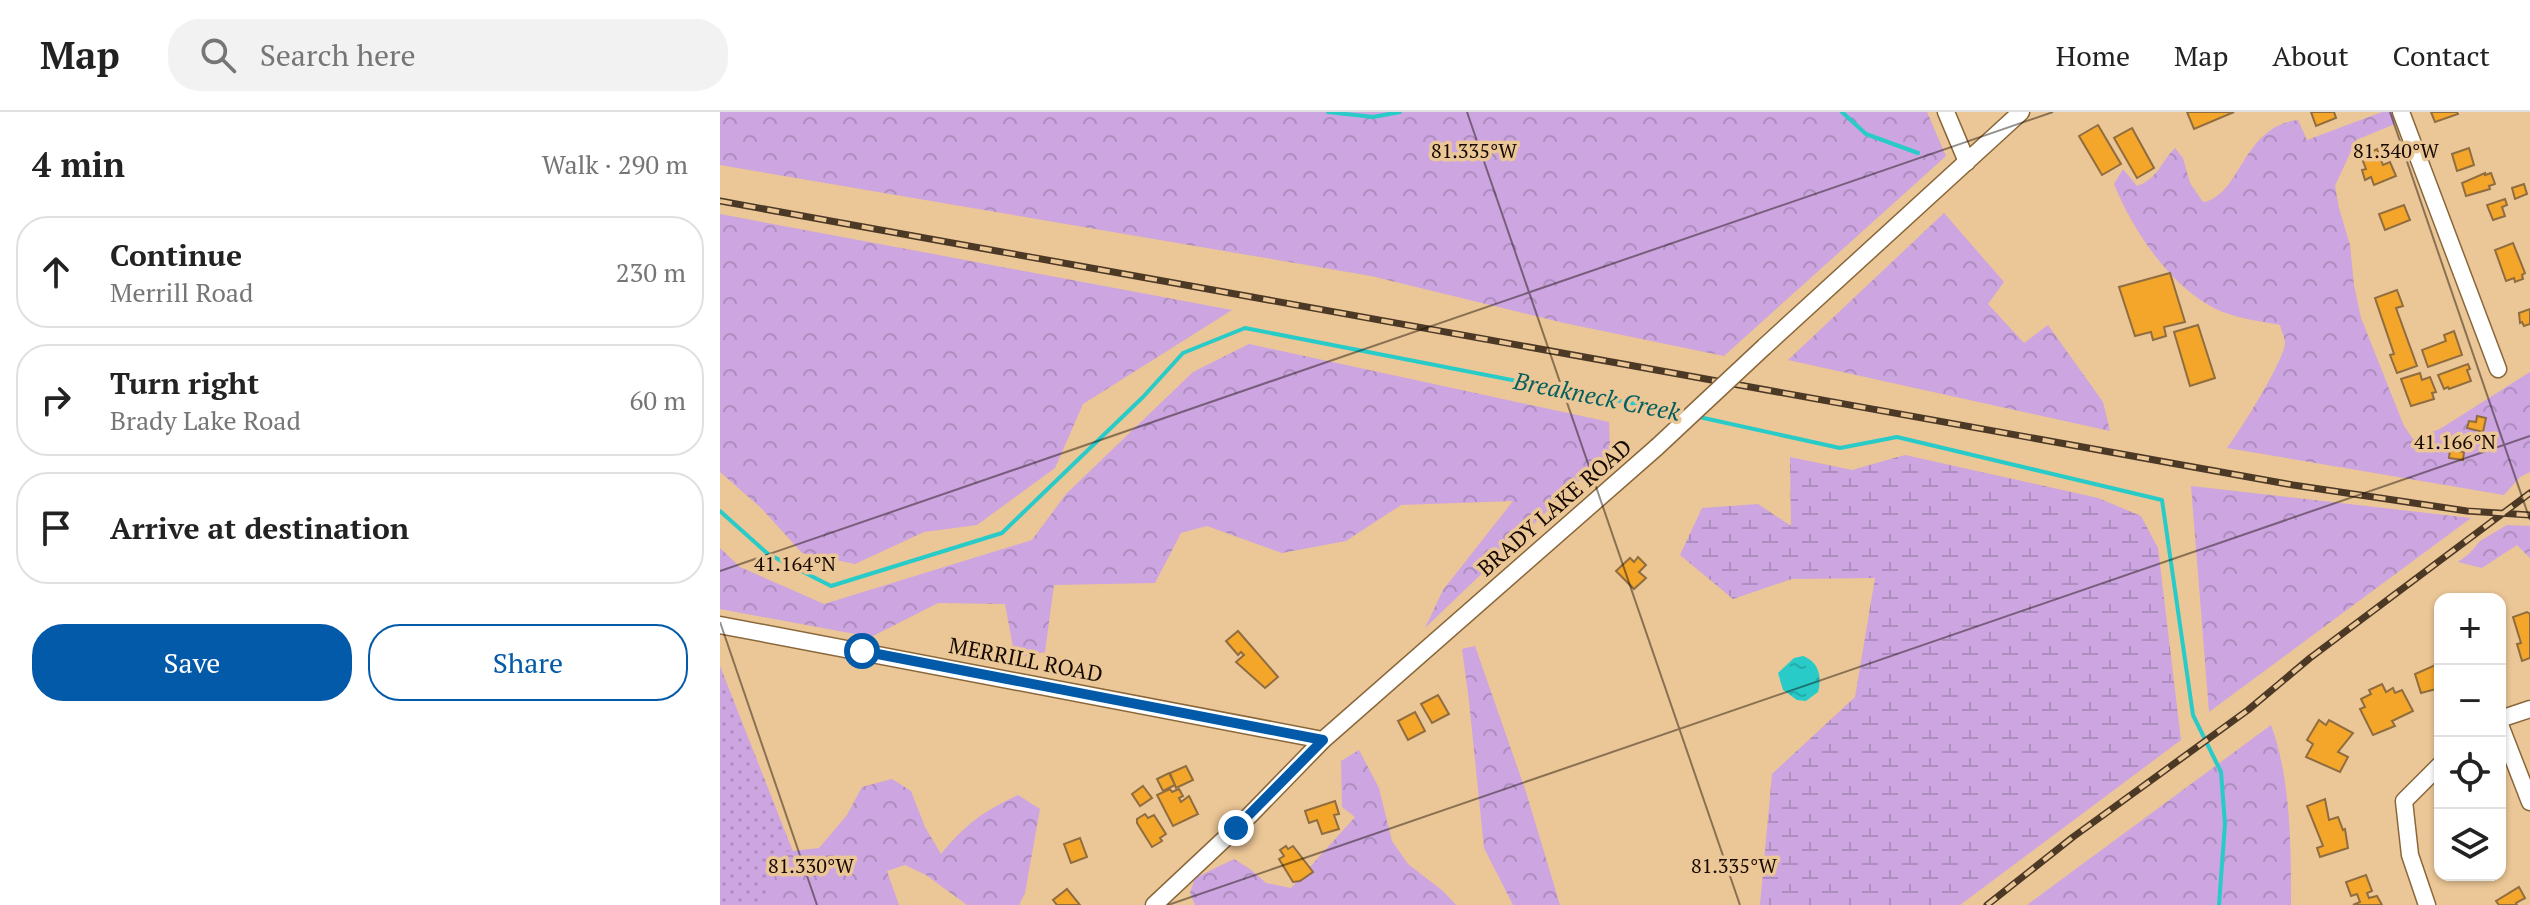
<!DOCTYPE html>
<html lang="en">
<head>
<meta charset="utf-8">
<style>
	:root { --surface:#fff; --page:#f2f2f2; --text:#222; --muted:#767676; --line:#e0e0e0; --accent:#035aa8 }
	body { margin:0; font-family:"PT Serif",serif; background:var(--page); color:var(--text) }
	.controls { position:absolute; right:24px; bottom:24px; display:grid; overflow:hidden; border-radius:16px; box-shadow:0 2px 6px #0004 }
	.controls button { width:72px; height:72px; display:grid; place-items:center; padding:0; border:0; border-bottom:2px solid var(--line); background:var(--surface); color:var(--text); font:40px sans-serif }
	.stop { position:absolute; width:24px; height:24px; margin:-18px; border:6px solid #035aa8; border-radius:50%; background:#fff }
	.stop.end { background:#035aa8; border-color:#fff; box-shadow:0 2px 8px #0008 }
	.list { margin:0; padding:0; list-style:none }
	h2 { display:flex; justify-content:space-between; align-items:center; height:104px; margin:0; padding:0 32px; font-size:34px }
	h2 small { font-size:26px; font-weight:400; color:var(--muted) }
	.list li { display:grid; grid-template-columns:52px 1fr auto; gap:24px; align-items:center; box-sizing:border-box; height:112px; margin:0 16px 16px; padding:0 16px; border:2px solid var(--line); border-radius:32px }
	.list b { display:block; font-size:30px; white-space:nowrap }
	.list p { margin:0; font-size:26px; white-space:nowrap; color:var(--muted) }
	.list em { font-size:26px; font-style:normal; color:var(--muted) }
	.actions { display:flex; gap:16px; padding:24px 32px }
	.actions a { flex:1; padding:18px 0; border:2px solid var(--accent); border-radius:32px; text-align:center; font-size:28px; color:var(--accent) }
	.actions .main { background:var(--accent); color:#fff }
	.icon { flex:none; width:44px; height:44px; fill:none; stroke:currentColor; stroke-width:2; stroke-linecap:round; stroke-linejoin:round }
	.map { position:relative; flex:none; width:1810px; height:793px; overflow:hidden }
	header { display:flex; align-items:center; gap:48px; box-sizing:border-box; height:112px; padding:0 40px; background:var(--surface); border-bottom:2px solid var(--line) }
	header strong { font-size:38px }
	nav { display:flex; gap:44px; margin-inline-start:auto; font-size:28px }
	.search { width:560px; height:72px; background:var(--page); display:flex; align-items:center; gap:20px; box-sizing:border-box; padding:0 28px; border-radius:32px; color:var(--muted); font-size:30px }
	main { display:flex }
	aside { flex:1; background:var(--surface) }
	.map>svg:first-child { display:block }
</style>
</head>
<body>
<header>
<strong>Map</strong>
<div class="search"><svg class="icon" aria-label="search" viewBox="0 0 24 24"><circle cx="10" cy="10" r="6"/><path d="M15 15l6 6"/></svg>Search here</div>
<nav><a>Home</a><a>Map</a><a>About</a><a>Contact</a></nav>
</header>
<main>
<aside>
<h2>4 min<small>Walk · 290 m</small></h2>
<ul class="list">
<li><svg class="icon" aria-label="ahead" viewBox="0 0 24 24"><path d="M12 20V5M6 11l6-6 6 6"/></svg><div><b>Continue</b><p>Merrill Road</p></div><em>230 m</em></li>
<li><svg class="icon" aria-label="right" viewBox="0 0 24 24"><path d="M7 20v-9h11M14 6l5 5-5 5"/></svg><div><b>Turn right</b><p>Brady Lake Road</p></div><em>60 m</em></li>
<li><svg class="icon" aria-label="arrive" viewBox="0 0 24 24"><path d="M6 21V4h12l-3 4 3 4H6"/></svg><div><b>Arrive at destination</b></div></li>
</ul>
<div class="actions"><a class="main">Save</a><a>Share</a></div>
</aside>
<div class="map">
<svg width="1810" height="793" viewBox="0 0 1810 793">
	<defs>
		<pattern id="grass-dots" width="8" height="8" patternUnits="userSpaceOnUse" patternTransform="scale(2)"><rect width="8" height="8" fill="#cca5e1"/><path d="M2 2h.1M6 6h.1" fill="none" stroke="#ae8dbf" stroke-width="1.8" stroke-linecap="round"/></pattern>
		<pattern id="forest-crowns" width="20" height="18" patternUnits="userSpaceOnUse" patternTransform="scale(2)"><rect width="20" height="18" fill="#cca5e1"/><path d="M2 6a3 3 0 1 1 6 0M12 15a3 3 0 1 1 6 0" fill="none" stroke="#ae8dbf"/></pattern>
		<pattern id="wetland-marsh" width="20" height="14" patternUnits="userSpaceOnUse" patternTransform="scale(2)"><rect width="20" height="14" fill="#cca5e1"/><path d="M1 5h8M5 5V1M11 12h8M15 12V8" fill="none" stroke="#ae8dbf"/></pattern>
		<pattern id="water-ripples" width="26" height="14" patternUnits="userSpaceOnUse" patternTransform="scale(2)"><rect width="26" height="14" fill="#28cbc8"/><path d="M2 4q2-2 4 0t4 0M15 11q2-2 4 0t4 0" fill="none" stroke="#23adaa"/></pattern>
	</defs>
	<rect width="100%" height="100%" fill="#ebc696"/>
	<path fill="url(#grass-dots)" d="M0,554L94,793H0Z"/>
	<g fill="url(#forest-crowns)">
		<path d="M0,0H1207L1226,44L1004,244L844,211L651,164L0,53Z"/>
		<path d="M1662,0H1671L1675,12L1636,28L1615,74L1619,96L1630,133L1634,173L1641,206L1684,314L1693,327L1720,317L1810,260V360L1800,365L1784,383L1507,336C1520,319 1564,249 1565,231C1565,226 1561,218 1560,213C1539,209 1513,206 1494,196C1449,173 1412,117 1394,72L1403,57L1417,74C1438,67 1441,50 1455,36L1463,46L1470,71L1483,90C1521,84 1522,14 1578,8L1587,28Z"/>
		<path d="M1224,101L1284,170L1268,192L1304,231L1328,213L1383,290L1390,319L1068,248Z"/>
		<path d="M0,102L512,198L363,292L335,356L257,413L204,420L135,452L82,441L41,396L0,360Z"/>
		<path d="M529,232L889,310L890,339L705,516L723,478L793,389L681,393L626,429L562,441L487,414L461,421L435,471L334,473L325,540L295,546L285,492L218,491L151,525L0,497V436L20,455L104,492L312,428L346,382L473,260Z"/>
		<path d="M1471,374L1751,406L1489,600Z"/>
		<path d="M1787,413L1810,414V446L1797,433L1762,456L1738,450L1750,441L1760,429Z"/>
		<path d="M755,534L806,680L840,793H793L764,736L749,589L742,537Z"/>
		<path d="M1551,613C1571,667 1571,736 1571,793H1307Z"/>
		<path d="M639,638L659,676L672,729L688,752L723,779L736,793H475L470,781L475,766L514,747L530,757L546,771L571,776L635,705L622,695L621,649Z"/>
		<path d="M172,667L191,679L205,715L221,742C246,712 262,700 298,683L320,697L305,781L299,793H247L206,763L185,753L167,759L179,793H51L48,780L54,741L99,736L127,703L142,675Z"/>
	</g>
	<path fill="url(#wetland-marsh)" d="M1185,343L1378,386L1421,404L1438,436L1461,628L1240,793H1040L1052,662L1135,585L1155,466L1072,467L1013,487L960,443L982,396L1038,392L1071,414L1070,345L1132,358Z"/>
	<path fill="url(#water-ripples)" d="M1083,544C1099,550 1102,565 1098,580L1086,589L1077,588L1063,578L1058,561L1074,546Z"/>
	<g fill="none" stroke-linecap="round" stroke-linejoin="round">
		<g stroke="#28cbc8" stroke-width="4">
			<path d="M608,0L653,5L680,0"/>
			<path d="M1122,0L1146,22L1198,41"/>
			<path d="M979,305L1120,336L1177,325L1442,388L1473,603L1501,660L1505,712L1499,793"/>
			<path d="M0,399L48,442L111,474L282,421L423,285L463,241L525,216L967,302"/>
		</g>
	</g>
	<g fill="#f3a629" stroke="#8f6d40" stroke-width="2">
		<path d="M1467,0H1514L1474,17Z"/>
		<path d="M1591,0H1614L1616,6L1596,14Z"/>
		<path d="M1711,0H1737L1738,2L1715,10Z"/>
		<path d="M1378,13L1401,52L1382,63L1359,24Z"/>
		<path d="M1412,16L1434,56L1417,66L1394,26Z"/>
		<path d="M1749,36L1754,53L1737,59L1732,42Z"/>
		<path d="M1657,37L1663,53L1670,50L1676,64L1654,73L1651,65L1645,68L1642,58L1646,57L1641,44Z"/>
		<path d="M1765,61V63L1771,61L1775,72L1769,74L1770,77L1746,84L1742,71Z"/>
		<path d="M1804,72L1807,82L1795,87L1792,76Z"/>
		<path d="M1785,87L1787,93L1782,95L1785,104L1773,108L1767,93Z"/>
		<path d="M1684,93L1690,108L1665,118L1659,102Z"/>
		<path d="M1793,131L1805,161L1802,163L1803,167L1795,170L1794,166L1786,169L1775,138Z"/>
		<path d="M1450,161L1465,210L1444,215L1446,224L1433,228L1431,220L1415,224L1399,175Z"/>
		<path d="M1677,178L1683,194L1676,196L1697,254L1677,261L1670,243L1674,242L1655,186Z"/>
		<path d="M1810,197V212L1804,214L1802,210L1800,211L1799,201Z"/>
		<path d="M1478,213L1495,266L1470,274L1454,220Z"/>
		<path d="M1734,219L1742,243L1708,255L1702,238L1726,229L1724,223Z"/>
		<path d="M1748,252L1750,257L1747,258L1751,269L1729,277L1728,275L1724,277L1718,263Z"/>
		<path d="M1700,261L1702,268L1710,265L1716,280L1712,281L1714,287L1691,294L1681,267Z"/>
		<path d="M1757,304L1766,306L1763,320L1747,316L1749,309L1756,310Z"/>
		<path d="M1730,338L1744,340L1743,348L1729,346Z"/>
		<path d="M918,445L926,453L919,460L926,466L914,477L896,459L910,446L914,450Z"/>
		<path d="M1807,500L1810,502V546L1802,549L1797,532L1801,531L1793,505Z"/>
		<path d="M518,519L558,565L545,576L516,550L524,543L521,540L518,543L506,529Z"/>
		<path d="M1720,551V576L1701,581L1695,562Z"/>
		<path d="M1662,572L1666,580L1673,576L1675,581L1682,578L1693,599L1672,609L1675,614L1653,623L1640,597L1645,595L1641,587L1651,582L1649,578Z"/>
		<path d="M718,583L729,602L712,611L701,592Z"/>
		<path d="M695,600L705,619L688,628L678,609Z"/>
		<path d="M1599,608L1606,613L1609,608L1633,621L1618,640L1628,645L1620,660L1586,645L1593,632L1587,628Z"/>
		<path d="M466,654L473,668L456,676L450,661Z"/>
		<path d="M449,661L455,673L443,679L437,667Z"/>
		<path d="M423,674L432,686L420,694L412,682Z"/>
		<path d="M450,677L452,680L459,677L463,684L459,686L461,690L469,684L478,702L453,714L437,683Z"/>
		<path d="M1605,687L1609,708L1618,705L1623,718L1625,717L1628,736L1600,745L1597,736L1603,734L1587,694Z"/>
		<path d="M615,689L619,702L614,703L619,717L602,722L597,708L589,711L585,699Z"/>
		<path d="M425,702L428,706L434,703L446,722L440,726L442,729L432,735L417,711V707Z"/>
		<path d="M360,726L367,745L351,751L344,732Z"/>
		<path d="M566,734L568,737L573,734L593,760L580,769L573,770L559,747L564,744L560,738Z"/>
		<path d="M1646,763L1652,779L1647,781L1649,786L1657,784L1662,793H1633L1640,790L1637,782L1631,784L1626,770Z"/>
		<path d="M1799,775L1805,786L1796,791L1797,793H1779L1776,789Z"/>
		<path d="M347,777L360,793H337L333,788Z"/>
	</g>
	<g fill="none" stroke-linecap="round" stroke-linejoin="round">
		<g stroke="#89673a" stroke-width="19">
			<g id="minor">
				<path d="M1226,0L1247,50"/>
				<path d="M1681,0L1778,257"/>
				<path d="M1044,235L1301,0"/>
				<path d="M0,513L603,628"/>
				<path d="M1780,607L1810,597"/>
				<path d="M1780,613L1810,690"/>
				<path d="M434,793L530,703L603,628L937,335"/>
				<path d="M1707,793L1690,743L1684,689L1720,653"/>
			</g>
		</g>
		<use href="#minor" stroke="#fff" stroke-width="16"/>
		<g stroke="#4b3926" stroke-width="7">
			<g id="rail">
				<path d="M0,89L1573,373L1747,399L1810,403"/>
				<path d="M1267,793L1353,725L1528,598L1590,546L1810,381"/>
			</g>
		</g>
		<use href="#rail" stroke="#ebc696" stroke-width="4" stroke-dasharray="12" stroke-linecap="butt"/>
		<g stroke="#89673a" stroke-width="19" stroke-linecap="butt">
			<path id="minor-bridge" d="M937,335L1044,235"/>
		</g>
		<use href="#minor-bridge" stroke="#fff" stroke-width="16"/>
	</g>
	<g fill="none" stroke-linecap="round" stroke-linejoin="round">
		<path stroke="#035aa8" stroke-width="10" d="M142,539L603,628L516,716"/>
	</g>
	<path fill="none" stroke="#150900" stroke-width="2" stroke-opacity="0.45" d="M747,0L1020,793M1670,0L1810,408M0,459L1333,0M0,510L97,793M448,793L1810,324"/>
	<g text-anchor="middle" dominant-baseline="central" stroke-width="7" stroke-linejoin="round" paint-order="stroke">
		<g font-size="22" fill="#150900" stroke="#ebc696">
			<text transform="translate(834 395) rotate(-41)">BRADY LAKE ROAD</text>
			<text transform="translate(306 547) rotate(11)">MERRILL ROAD</text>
		</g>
		<g font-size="24" font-style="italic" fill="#035f5e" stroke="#ebc696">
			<text transform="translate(877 284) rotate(11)">Breakneck Creek</text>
		</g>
	</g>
	<g font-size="20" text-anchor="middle" fill="#150900" stroke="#ebc696" stroke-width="7" stroke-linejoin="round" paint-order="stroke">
		<text x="754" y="46">81.335°W</text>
		<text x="1676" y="46">81.340°W</text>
		<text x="1735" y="337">41.166°N</text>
		<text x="75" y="459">41.164°N</text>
		<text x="91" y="761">81.330°W</text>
		<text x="1014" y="761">81.335°W</text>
	</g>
</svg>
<div class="controls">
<button>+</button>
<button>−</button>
<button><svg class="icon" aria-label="locate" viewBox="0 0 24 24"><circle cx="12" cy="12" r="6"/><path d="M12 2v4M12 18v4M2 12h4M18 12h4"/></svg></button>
<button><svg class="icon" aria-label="layers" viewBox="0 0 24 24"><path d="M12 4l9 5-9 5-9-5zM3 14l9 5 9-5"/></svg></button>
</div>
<div class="stop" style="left:142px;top:539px"></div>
<div class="stop end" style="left:516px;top:716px"></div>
</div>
</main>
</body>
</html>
